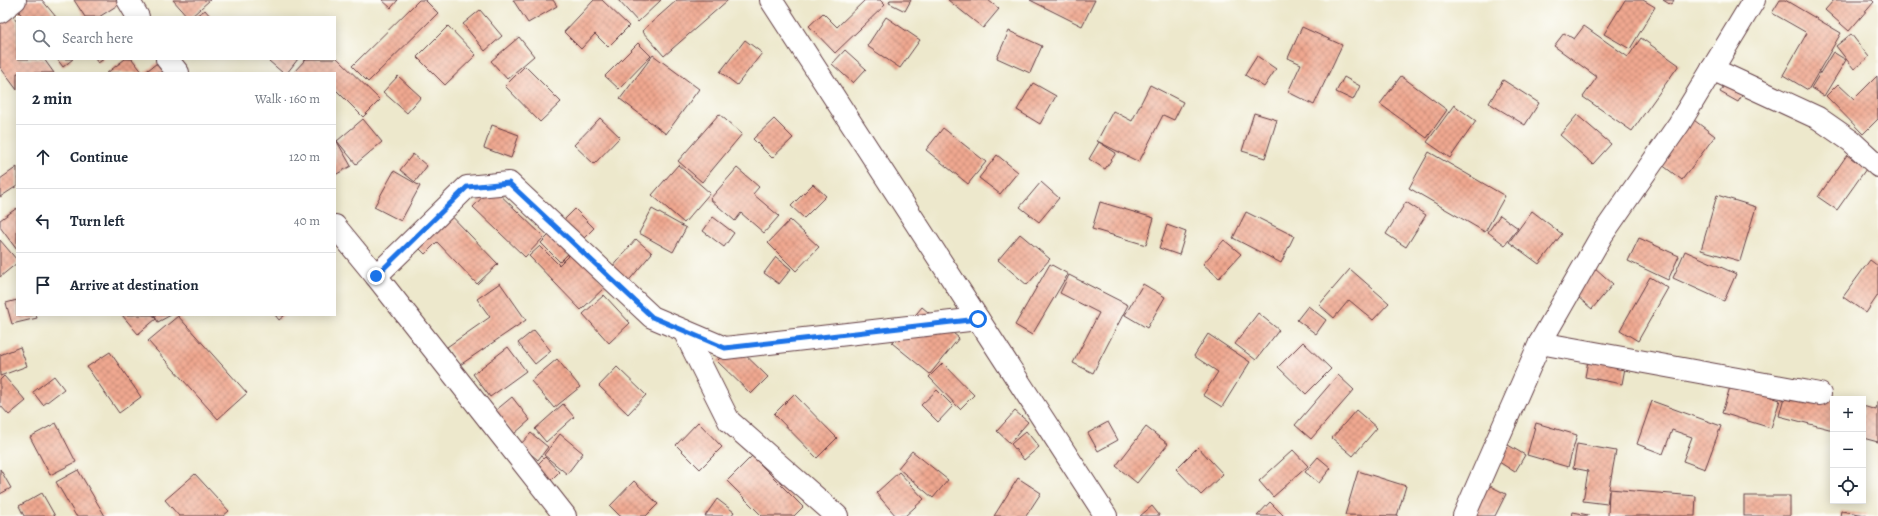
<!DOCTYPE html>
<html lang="en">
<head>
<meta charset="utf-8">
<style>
	:root { --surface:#fff; --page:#f2f2f3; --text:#1f2937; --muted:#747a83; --line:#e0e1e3 }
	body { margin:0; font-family:Alegreya,serif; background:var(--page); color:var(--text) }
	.controls { position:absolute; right:12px; bottom:12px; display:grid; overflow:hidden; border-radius:0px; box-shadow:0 2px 10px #0003 }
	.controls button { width:36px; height:36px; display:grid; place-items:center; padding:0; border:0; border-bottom:1px solid var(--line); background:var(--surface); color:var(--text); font:20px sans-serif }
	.stop { position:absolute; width:12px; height:12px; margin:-9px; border:3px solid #1a73e8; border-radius:50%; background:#fff }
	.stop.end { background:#1a73e8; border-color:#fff; box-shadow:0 1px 4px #0008 }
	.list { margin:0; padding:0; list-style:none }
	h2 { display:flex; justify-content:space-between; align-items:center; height:52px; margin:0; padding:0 16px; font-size:17px }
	h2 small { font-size:13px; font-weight:400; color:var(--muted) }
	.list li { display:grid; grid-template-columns:26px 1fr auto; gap:12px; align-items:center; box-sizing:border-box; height:64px; padding:0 16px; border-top:1px solid var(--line) }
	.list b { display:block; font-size:15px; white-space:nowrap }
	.list em { font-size:13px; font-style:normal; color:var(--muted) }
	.icon { flex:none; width:22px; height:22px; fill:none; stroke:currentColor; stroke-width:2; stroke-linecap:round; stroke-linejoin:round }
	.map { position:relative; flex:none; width:1878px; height:516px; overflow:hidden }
	.search { position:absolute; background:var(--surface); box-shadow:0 2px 10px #0003; left:16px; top:16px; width:320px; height:44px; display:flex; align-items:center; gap:10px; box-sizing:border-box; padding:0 14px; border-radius:0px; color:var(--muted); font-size:15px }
	.panel { position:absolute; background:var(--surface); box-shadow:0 2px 10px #0003; left:16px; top:72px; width:320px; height:244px; border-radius:0px }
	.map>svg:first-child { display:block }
</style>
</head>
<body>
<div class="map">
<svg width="1878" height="516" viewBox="0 0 1878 516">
	<defs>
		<pattern id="building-cross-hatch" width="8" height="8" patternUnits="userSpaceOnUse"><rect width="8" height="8" fill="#f0a890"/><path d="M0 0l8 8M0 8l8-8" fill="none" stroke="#c48876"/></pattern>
	</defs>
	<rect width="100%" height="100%" fill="#fdfcf7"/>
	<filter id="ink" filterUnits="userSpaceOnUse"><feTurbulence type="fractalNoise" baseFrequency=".025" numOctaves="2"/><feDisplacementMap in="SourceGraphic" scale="8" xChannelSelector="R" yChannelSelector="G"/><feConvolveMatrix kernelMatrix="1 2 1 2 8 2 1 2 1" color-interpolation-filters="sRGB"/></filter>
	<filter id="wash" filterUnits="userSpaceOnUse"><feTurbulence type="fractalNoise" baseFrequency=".012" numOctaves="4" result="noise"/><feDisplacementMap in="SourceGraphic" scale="16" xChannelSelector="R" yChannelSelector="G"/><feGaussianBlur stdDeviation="0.9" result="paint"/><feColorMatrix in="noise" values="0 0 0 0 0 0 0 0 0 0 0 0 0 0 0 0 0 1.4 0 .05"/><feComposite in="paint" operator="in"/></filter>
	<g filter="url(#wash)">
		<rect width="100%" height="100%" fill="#ede8cc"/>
		<g id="blocks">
			<g fill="url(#building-cross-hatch)">
				<path d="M25,0H42L56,17H23L16,8Z"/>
				<path d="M74,0H123L124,1L99,17H85Z"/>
				<path d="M173,0H210L191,17H188Z"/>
				<path d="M382,0H398L391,8Z"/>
				<path d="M419,0H425L438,13L368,82L352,66Z"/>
				<path d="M513,0H553L557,6L528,23Z"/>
				<path d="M594,0H602L629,26L608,47L595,34L581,49L564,32Z"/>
				<path d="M618,0H661L638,22Z"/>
				<path d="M677,0H728L664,56L642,31Z"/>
				<path d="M865,0H880L885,5L835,53L809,26L823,13L837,27Z"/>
				<path d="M890,0H911L905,11L889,3Z"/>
				<path d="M948,0H988L999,9L983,28Z"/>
				<path d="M1030,0H1095L1082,26Z"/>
				<path d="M1625,0H1643L1655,7L1630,49L1604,34Z"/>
				<path d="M1663,0H1674L1671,5Z"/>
				<path d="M1780,0H1785L1841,33L1808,90L1783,75L1807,33L1772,13Z"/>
				<path d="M1834,0H1872L1874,2L1849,31L1825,10Z"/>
				<path d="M6,7L17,22V59H44L54,73H17V90L0,67V11Z"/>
				<path d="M205,10L211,17H194Z"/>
				<path d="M480,10L502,36L485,51L463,24Z"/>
				<path d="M886,17L920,40L900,68L867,46Z"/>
				<path d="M448,26L476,55L445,85L417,57Z"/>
				<path d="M1584,26L1628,57L1641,38L1679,65L1632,131L1583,97L1597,77L1554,46L1564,33L1574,39Z"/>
				<path d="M1302,27L1342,45L1314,105L1288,92L1301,64L1288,58Z"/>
				<path d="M1009,31L1042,46L1030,73L997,58Z"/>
				<path d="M1851,34L1869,57L1854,69L1836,46Z"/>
				<path d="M519,37L534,56L507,79L491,61Z"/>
				<path d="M745,40L762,53L737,85L720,72Z"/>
				<path d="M638,43L651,56L619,89L605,76Z"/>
				<path d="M845,50L866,69L853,83L832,64Z"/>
				<path d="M1833,52L1846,60L1824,96L1811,88Z"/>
				<path d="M653,55L699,89L666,134L620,99Z"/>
				<path d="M335,56L380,100L363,117L335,89V73H293L306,59H335Z"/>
				<path d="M1257,56L1276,69L1264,87L1245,75Z"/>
				<path d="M57,59H73L63,67Z"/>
				<path d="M95,59H104L98,63Z"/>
				<path d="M125,59H132L143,73H107Z"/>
				<path d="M271,59H298L287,73H283L269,61Z"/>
				<path d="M161,60L168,69L164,73H144Z"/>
				<path d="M525,66L561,102L540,122L505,86Z"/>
				<path d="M1732,73L1749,84L1738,102L1720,92Z"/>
				<path d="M398,76L421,97L407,113L383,92Z"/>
				<path d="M1401,76L1447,110L1427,138L1380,104Z"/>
				<path d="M1877,76L1878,119L1863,134L1826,96L1838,84L1854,99Z"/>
				<path d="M1344,77L1360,86L1353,100L1336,92Z"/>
				<path d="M1503,80L1539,103L1525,125L1489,103Z"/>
				<path d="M1033,83L1056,96L1040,124L1017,110Z"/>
				<path d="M1150,85L1183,102L1174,120L1163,115L1139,162L1097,141L1113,111L1132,121Z"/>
				<path d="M1454,105L1476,121L1450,158L1427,142Z"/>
				<path d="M1254,113L1277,120L1265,158L1242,151Z"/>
				<path d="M719,114L742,134L702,182L678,161Z"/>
				<path d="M1686,114L1715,136L1682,180L1653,158Z"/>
				<path d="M1577,115L1611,144L1593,164L1560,135Z"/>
				<path d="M600,118L620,137L594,164L574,145Z"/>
				<path d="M363,119L382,142L356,164L337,141Z"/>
				<path d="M774,119L793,138L772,158L753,139Z"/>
				<path d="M492,125L519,135L511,158L484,148Z"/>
				<path d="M943,128L986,162L968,184L926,150Z"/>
				<path d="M335,138L351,166L335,175Z"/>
				<path d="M1099,142L1116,153L1105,169L1089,159Z"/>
				<path d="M1429,152L1505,196L1485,232L1409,188Z"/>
				<path d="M413,154L427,166L415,182L400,170Z"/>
				<path d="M997,155L1018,172L1000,194L979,178Z"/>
				<path d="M1847,155L1866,169L1837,210L1818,197Z"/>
				<path d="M678,165L710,193L684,223L652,195Z"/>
				<path d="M17,167V186L0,197V179Z"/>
				<path d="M737,168L759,187L753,194L779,216L764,233L741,213L735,221L710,199Z"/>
				<path d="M394,171L420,186L401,221L374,207Z"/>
				<path d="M1041,182L1059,198L1039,222L1020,207Z"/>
				<path d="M813,184L826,196L804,218L791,206Z"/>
				<path d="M492,187L544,237L525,257L473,207Z"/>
				<path d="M1717,195L1756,207L1740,261L1701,250Z"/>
				<path d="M1100,202L1154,218L1146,245L1092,229Z"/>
				<path d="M1406,202L1426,215L1406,247L1386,234Z"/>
				<path d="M441,205L498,264L477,284L437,242L425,254L408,237Z"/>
				<path d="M17,208V250L0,227V220Z"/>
				<path d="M575,209L594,228L560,262L541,243Z"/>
				<path d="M652,209L686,228L673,252L639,233Z"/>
				<path d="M1532,211L1562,234L1539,264L1509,242Z"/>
				<path d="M1246,212L1294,236L1281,263L1233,238Z"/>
				<path d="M1500,215L1518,228L1505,245L1488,232Z"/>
				<path d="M713,217L734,233L724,247L703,231Z"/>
				<path d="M790,220L819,247L796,271L768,243Z"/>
				<path d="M1167,225L1186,232L1179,255L1159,248Z"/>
				<path d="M1020,234L1050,259L1027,285L998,260Z"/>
				<path d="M1639,238L1679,256L1668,280L1628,261Z"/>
				<path d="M636,239L652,253L621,290L604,276Z"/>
				<path d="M0,240L17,260V263L0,277Z"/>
				<path d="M1224,240L1241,254L1219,278L1203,264Z"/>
				<path d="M540,246L559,265L574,250L607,285L581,310L529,256Z"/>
				<path d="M1685,251L1736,274L1724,301L1673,278Z"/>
				<path d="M776,257L791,269L779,284L764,273Z"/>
				<path d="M1870,260L1878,266V295L1866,313L1843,297Z"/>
				<path d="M1050,264L1068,274L1032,335L1015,325Z"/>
				<path d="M1594,267L1613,284L1592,309L1572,292Z"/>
				<path d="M1350,269L1389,303L1373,320L1349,300L1334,318L1319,305Z"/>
				<path d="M1069,275L1128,305L1093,373L1073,363L1099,313L1060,293Z"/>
				<path d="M1650,277L1668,288L1638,341L1620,330Z"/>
				<path d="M500,283L526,320L460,365L447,347L490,317L477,299Z"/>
				<path d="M1143,284L1165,297L1147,328L1125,315Z"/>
				<path d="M604,295L630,323L609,343L583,314Z"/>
				<path d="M17,300V315H36L37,318L12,324L6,303Z"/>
				<path d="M1308,306L1326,320L1316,334L1297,320Z"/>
				<path d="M922,307L959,338L930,374L892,343Z"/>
				<path d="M1258,313L1279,330L1256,360L1235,344Z"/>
				<path d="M122,315H153L156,319L138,334Z"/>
				<path d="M154,315H171L158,322Z"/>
				<path d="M275,315H285L279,320Z"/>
				<path d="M178,316L247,393L218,419L148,341Z"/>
				<path d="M534,330L551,351L535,364L518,343Z"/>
				<path d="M1208,334L1250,362L1222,407L1203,395L1218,372L1194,356Z"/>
				<path d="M1303,342L1331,369L1306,394L1278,367Z"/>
				<path d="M734,344L768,377L751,394L717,361Z"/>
				<path d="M20,347L27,366L0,376V355Z"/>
				<path d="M508,347L526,371L490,397L473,374Z"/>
				<path d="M1590,350L1627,357L1622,384L1585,377Z"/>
				<path d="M110,352L141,397L119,413L87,367Z"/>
				<path d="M557,359L580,387L554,408L531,381Z"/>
				<path d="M943,363L974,395L960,409L929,377Z"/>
				<path d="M617,367L646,395L628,414L599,386Z"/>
				<path d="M1338,375L1354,390L1311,439L1295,425Z"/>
				<path d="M4,376L26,401L9,415L0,405V380Z"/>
				<path d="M54,376L64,389L43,405L33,392Z"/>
				<path d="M1731,384L1780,400L1771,428L1722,413Z"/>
				<path d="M1787,386L1833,398V430L1779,416Z"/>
				<path d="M937,390L953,406L938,422L921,405Z"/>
				<path d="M794,394L837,438L817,458L774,414Z"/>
				<path d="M512,397L530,420L514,434L495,411Z"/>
				<path d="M1652,401L1721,426L1705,469L1683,461L1692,437L1672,430L1663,454L1637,444Z"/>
				<path d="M1877,402H1878V442L1863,438V406L1876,410Z"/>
				<path d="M563,404L574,417L546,442L535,429Z"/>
				<path d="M1356,410L1377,428L1353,456L1332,438Z"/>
				<path d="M1015,411L1028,422L1010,443L997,431Z"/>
				<path d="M698,422L722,447L700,469L676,445Z"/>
				<path d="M1108,422L1118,440L1098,451L1088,433Z"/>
				<path d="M56,423L76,462L50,475L30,437Z"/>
				<path d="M1536,423L1577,435L1568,467L1527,455Z"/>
				<path d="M1146,427L1168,444L1137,483L1116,466Z"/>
				<path d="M1026,431L1039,447L1024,460L1011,444Z"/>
				<path d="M531,433L548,447L538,460L520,445Z"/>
				<path d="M560,434L583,453L567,474L544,455Z"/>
				<path d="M1577,444L1616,451L1609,489L1696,496L1695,516H1608L1609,491L1607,504L1583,501L1588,471L1573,468Z"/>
				<path d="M1508,445L1525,455L1515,472L1499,462Z"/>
				<path d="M1198,447L1223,474L1201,495L1176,469Z"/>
				<path d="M1293,450L1308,466L1273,497L1259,481Z"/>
				<path d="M912,451L948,480L933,498L898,468Z"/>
				<path d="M752,456L803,507L794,516H762L727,481Z"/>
				<path d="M545,457L559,472L549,482L535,467Z"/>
				<path d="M1318,457L1331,468L1319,483L1305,472Z"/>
				<path d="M0,469L11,488L0,494Z"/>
				<path d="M78,470L105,516H76L56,482Z"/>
				<path d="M1358,471L1406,486L1397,516L1345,515Z"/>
				<path d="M899,472L924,499L905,516H896L876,493Z"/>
				<path d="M195,474L229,511L223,516H179L165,500Z"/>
				<path d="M1018,478L1041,493L1026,516H994Z"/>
				<path d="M634,481L658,504L646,516H620L610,506Z"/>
				<path d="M1484,483L1506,494L1495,516H1468Z"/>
				<path d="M42,493L55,516H24L19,506Z"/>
				<rect x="1744" y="496" width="46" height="20"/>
				<path d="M717,499L734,512L731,516H705Z"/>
				<path d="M1270,502L1284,516H1257Z"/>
				<path d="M1152,506L1160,516H1140Z"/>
				<path d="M1841,511L1866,515V516H1840Z"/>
				<path d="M1573,512L1588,515V516H1572Z"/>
			</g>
		</g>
	</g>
	<g filter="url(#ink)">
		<use href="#blocks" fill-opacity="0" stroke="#623d43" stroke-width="1"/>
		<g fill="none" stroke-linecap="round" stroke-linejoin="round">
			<g stroke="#623d43" stroke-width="24">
				<g id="minor">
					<path d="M128,0L138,17"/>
					<path d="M771,0L1106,516"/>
					<path d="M0,12L15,0"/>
					<path d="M167,59L178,73"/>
					<path d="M1712,69L1818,118L1851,141L1878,166"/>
					<path d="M335,226L376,276"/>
					<path d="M684,331L729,421L837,516"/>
					<path d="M1540,343L1820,394"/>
					<path d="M565,516L376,276L467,187L509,183L652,317L725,348L978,319"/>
					<path d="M1464,516L1540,343L1602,235L1679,124L1754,0"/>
				</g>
			</g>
			<use href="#minor" stroke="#fff" stroke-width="22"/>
		</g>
	</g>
	<g fill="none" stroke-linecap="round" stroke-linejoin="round" filter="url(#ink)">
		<path stroke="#1a73e8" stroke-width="5" d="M376,276L467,187L509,183L652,317L725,348L978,319"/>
	</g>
</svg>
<div class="controls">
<button>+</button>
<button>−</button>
<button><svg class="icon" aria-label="locate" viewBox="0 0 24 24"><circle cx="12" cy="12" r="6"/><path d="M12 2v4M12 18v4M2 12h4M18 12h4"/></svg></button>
</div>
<div class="stop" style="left:978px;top:319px"></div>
<div class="stop end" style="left:376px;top:276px"></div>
<div class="search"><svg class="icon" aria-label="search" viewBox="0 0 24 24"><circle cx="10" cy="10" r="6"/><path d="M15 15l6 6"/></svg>Search here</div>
<section class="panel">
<h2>2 min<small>Walk · 160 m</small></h2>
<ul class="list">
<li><svg class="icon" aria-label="ahead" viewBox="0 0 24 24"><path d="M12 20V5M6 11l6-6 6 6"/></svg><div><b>Continue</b></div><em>120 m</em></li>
<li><svg class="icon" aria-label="left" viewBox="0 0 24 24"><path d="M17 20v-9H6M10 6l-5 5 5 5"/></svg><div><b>Turn left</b></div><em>40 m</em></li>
<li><svg class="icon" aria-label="arrive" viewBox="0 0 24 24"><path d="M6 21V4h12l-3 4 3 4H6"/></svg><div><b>Arrive at destination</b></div></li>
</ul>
</section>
</div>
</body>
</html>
